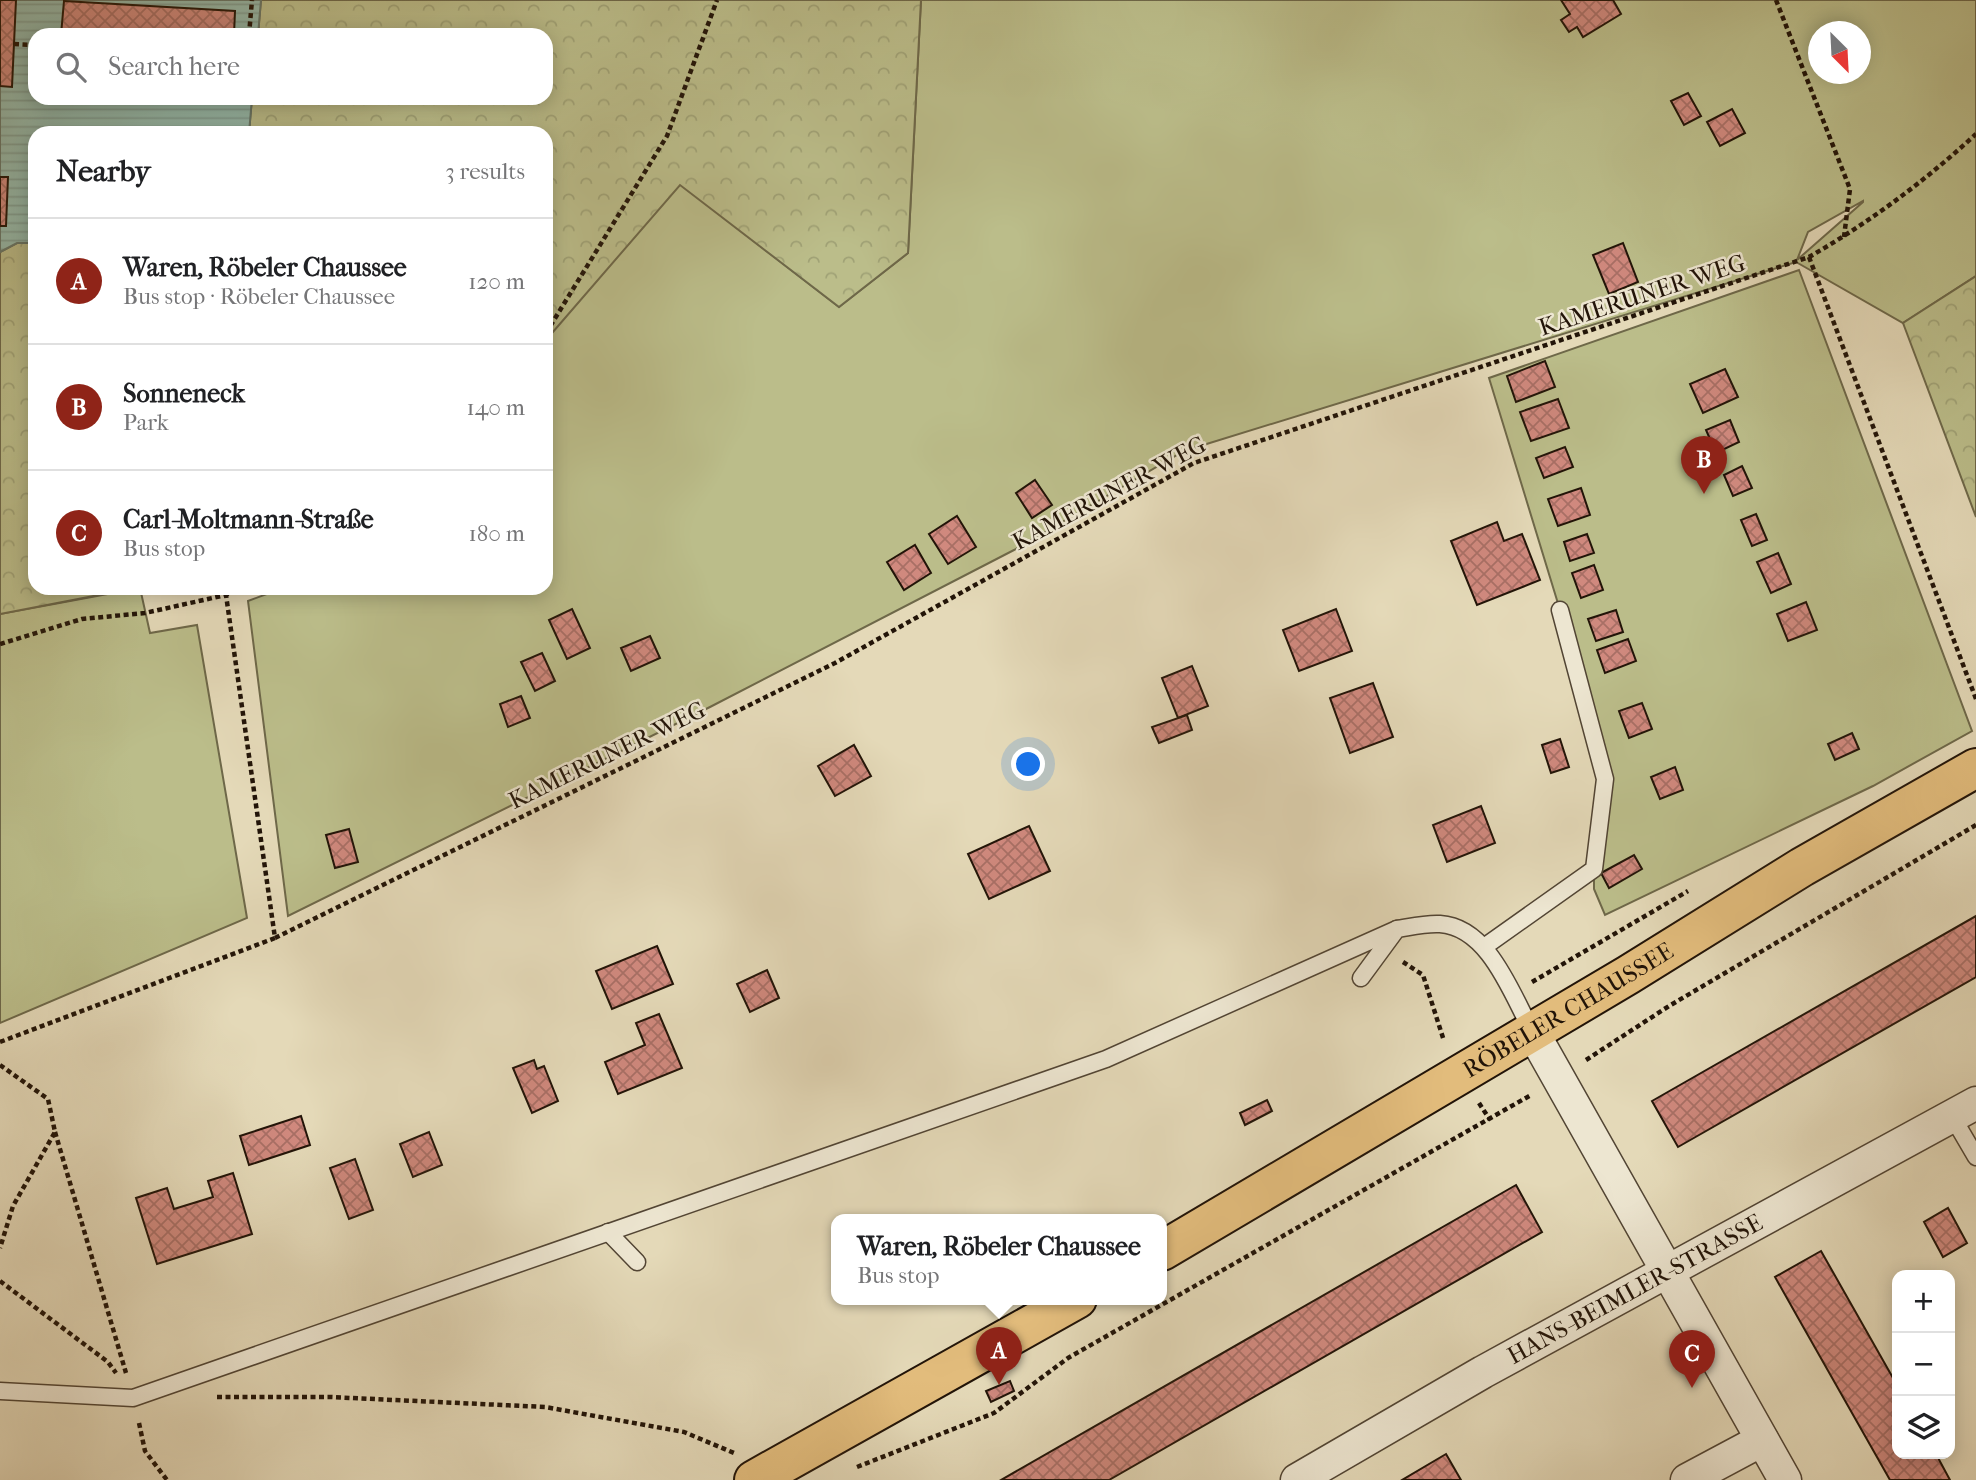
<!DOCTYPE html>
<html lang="en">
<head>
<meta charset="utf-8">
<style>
	:root { --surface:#fff; --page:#f2f2f2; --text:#202124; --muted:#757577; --line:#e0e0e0; --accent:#8f2418 }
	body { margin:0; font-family:"IM FELL French Canon",serif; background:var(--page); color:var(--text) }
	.controls { position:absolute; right:21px; bottom:21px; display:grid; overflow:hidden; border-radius:14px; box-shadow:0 4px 18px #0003 }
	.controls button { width:63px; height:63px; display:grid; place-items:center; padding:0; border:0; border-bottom:2px solid var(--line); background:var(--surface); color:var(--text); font:35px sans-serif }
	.compass { position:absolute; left:1808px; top:21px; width:63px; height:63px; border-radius:50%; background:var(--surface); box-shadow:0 4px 18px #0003; rotate:156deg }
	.you { position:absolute; left:1029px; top:765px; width:24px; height:24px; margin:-18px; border:5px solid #fff; border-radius:50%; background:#1a73e8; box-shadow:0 0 0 10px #1a73e833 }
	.badge { display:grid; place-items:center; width:46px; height:46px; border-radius:50%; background:var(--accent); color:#fff; font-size:23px; font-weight:700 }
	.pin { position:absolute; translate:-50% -58px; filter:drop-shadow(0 2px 4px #0008) }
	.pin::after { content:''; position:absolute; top:37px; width:24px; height:21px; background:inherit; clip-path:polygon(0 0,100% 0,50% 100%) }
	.popup { position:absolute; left:831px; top:1214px; width:336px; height:91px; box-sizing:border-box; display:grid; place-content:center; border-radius:14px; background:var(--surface); filter:drop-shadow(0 2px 5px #0005); font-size:23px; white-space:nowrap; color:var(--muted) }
	.popup b { font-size:26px; color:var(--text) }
	.popup::after { content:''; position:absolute; left:50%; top:100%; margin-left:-14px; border:14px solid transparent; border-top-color:var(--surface) }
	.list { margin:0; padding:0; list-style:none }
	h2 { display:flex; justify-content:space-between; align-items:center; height:91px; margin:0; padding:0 28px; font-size:30px }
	h2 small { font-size:23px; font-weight:400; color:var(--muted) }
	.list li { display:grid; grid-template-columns:46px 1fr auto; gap:21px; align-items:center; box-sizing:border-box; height:126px; padding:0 28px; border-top:2px solid var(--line) }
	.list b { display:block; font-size:26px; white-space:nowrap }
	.list p { margin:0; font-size:23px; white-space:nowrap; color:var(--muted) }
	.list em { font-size:23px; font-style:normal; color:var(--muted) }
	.icon { flex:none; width:38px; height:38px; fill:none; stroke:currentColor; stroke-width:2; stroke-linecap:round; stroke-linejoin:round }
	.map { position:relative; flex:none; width:1976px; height:1480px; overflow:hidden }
	.search { position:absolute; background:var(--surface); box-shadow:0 4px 18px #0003; left:28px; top:28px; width:525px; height:77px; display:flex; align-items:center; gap:18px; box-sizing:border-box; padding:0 24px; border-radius:21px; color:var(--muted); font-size:26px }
	.panel { position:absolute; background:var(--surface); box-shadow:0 4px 18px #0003; left:28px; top:126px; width:525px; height:469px; border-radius:21px }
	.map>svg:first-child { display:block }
</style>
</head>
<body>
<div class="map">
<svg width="1976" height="1480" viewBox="0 0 1976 1480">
	<defs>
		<pattern id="forest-crowns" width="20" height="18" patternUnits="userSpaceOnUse" patternTransform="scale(1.75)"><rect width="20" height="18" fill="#bbbd8a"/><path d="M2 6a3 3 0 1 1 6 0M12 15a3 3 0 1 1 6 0" fill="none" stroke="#a0a276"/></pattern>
		<pattern id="water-rules" width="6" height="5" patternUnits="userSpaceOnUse" patternTransform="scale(1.75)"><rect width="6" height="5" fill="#96baab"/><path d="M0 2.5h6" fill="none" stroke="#819f92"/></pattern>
		<pattern id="building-cross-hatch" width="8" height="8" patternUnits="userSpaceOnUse" patternTransform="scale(1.75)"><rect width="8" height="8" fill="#d0897e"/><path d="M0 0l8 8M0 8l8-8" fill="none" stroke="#a86f65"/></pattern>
	</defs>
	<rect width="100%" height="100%" fill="#e4d9b8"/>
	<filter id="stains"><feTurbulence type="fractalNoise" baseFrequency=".00286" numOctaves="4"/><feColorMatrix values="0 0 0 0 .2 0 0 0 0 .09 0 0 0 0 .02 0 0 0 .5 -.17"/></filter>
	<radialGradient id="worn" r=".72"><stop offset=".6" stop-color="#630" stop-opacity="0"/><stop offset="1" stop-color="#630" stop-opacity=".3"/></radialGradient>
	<g fill="#bbbd8a" stroke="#6e6849" stroke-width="2" fill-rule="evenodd">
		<path d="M921,0H1976V276L1903,323L1796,262L1184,451L1014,550L710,707L288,916L248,601L283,588H546V339L680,184L839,307L908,253ZM1818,32H1860V74H1818ZM1863,201V202L1797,260L1808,232Z"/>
		<path d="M1799,270L1972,731L1873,786L1605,915L1594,889V869L1605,778L1560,610L1489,378Z"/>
		<path d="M140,588L150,633L197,625L247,918L0,1023V614Z"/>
	</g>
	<g fill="url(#forest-crowns)" stroke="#6e6849" stroke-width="2">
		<path d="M261,0H921L908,253L839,307L680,185L546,340V133H249L252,98H546V35H258Z"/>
		<path d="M17,243H35V588H135L0,614V252Z"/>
		<path d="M1976,276V517L1903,323Z"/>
	</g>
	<path fill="url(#water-rules)" stroke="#68786a" stroke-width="2" d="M0,0H261L258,35H35V98H252L249,133H35V243H17L0,252Z"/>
	<g fill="url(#building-cross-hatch)" stroke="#221408" stroke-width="2">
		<path d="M0,0H16L12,87L0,86Z"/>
		<path d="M1561,0H1613L1621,14L1583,37L1577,27L1569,32L1561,20L1570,14Z"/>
		<path d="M64,1L235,11L234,35H61Z"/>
		<path d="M1688,93L1701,116L1684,125L1671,101Z"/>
		<path d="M1732,109L1745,133L1720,146L1707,122Z"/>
		<path d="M0,177H8L6,226H0Z"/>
		<path d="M1623,243L1638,282L1609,294L1593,255Z"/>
		<path d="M1545,361L1555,387L1516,402L1507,376Z"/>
		<path d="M1725,369L1738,397L1703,413L1690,384Z"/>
		<path d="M1558,399L1569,428L1531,441L1520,412Z"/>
		<path d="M1730,420L1739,442L1716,453L1706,430Z"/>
		<path d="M1565,447L1573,467L1544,478L1536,458Z"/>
		<path d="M1742,466L1752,488L1733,496L1724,475Z"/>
		<path d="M1035,480L1052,505L1032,518L1016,493Z"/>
		<path d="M1581,488L1590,515L1558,526L1548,499Z"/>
		<path d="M1756,514L1767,540L1752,546L1741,520Z"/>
		<path d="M957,516L976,547L948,564L929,534Z"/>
		<path d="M1497,522L1504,541L1522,534L1540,580L1477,605L1451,541Z"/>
		<path d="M1587,534L1594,553L1570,561L1564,542Z"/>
		<path d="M915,545L931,573L904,590L887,562Z"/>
		<path d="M1778,553L1791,584L1771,593L1757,562Z"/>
		<path d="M1594,565L1603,590L1581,598L1572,573Z"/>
		<path d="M1806,602L1817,630L1788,641L1777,614Z"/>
		<path d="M572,609L590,648L567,659L549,620Z"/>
		<path d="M1336,609L1352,651L1299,671L1283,630Z"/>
		<path d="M1616,610L1623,632L1596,641L1588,619Z"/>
		<path d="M650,636L660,658L631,671L621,648Z"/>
		<path d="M1628,639L1636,661L1605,673L1597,650Z"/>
		<path d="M542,653L555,681L535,691L521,662Z"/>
		<path d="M1192,666L1208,706L1178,718L1162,678Z"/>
		<path d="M1373,683L1393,737L1350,753L1330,698Z"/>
		<path d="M521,696L530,718L508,727L500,704Z"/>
		<path d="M1642,703L1652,729L1629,738L1619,711Z"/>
		<path d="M1187,715L1192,730L1159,743L1152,727Z"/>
		<path d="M1852,733L1859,749L1835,760L1828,744Z"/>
		<path d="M1560,739L1569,767L1551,773L1542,745Z"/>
		<path d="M854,745L871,776L835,796L818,766Z"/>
		<path d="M1675,767L1683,790L1660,799L1651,777Z"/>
		<path d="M1481,806L1495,843L1447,862L1433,825Z"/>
		<path d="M1029,826L1050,871L989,899L968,854Z"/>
		<path d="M349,829L358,862L335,868L326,835Z"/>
		<path d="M1634,855L1642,869L1609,888L1601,873Z"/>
		<path d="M1976,916V977L1678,1147L1652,1101Z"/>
		<path d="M657,946L673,984L612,1009L596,971Z"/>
		<path d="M767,970L779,998L750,1012L737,984Z"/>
		<path d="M659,1014L682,1068L618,1094L605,1062L645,1045L636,1023Z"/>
		<path d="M534,1060L537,1069L544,1066L558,1101L532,1113L513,1068Z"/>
		<path d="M1267,1100L1272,1111L1245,1125L1240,1113Z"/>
		<path d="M301,1116L310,1145L249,1165L240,1136Z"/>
		<path d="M429,1132L442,1165L413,1177L400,1144Z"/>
		<path d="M355,1159L373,1210L349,1219L330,1168Z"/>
		<path d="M233,1173L252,1234L157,1264L136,1198L167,1188L174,1209L213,1197L208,1181Z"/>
		<path d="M1516,1185L1542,1232L1109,1480H1001Z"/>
		<path d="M1948,1208L1967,1243L1943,1257L1924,1222Z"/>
		<path d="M1821,1251L1897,1385V1454H1936L1950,1480H1890L1797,1316L1775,1277Z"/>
		<path d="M1010,1381L1014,1391L991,1402L986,1391Z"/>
		<path d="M1446,1454L1461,1480H1402Z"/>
	</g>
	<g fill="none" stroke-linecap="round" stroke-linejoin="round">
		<g stroke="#524534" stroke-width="19">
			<g id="service">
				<path d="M1484,947L1594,869L1605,779L1560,610"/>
				<path d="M1361,978L1397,929C1410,927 1426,923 1440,924C1489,927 1512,995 1532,1031"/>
				<path d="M1952,1116L1976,1157"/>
				<path d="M608,1232L637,1262"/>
				<path d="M0,1391L133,1398L1106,1059L1397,929"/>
			</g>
		</g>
		<g stroke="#524534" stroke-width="35">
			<g id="minor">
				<path d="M1532,1031L1785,1480"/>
				<path id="s1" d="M1297,1480L1483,1372L1976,1103"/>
				<path d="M1687,1480L1762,1440"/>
			</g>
		</g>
		<g stroke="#221408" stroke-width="42">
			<g id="primary">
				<path id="s2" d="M1162,1251L1628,975L1802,867L1976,768"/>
				<path d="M754,1480L1077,1299"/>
			</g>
		</g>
		<g stroke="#221408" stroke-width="4.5" stroke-dasharray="5 3.5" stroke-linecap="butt">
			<path d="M1776,0L1850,189L1844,237"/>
			<path d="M249,35L252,0"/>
			<path d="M14,44L35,45"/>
			<path d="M1809,257L1976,699"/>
			<path d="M546,333L667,136L717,0"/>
			<path d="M0,644L82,619L145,613L226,595L236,588"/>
			<path d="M275,938L835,663L1194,463L1809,257C1870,222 1925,181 1976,134"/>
			<path d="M1403,962L1423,975L1444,1041"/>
			<path d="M1532,982L1688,891"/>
			<path d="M0,1042L275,938L226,595"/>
			<path d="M1586,1060L1669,1006L1976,825"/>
			<path d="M0,1065L48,1099L55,1132L13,1206L0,1248"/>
			<path d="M1479,1103L1490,1120"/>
			<path d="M55,1132L126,1373"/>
			<path d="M0,1281L108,1362L116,1373"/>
			<path d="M217,1397H330L545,1407L684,1432L734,1453"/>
			<path d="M139,1423L145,1451L167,1480"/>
			<path d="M857,1467L994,1413L1068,1358L1531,1095"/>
		</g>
		<use href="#service" stroke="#ede6d1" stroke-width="16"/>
		<use href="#minor" stroke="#ede6d1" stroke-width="32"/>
		<use href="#primary" stroke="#e2bc7c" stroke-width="38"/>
	</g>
	<g text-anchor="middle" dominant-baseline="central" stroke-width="5" stroke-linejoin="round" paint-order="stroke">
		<g font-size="24" fill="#221408" stroke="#ede6d1">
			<text transform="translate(1642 295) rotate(-18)">KAMERUNER WEG</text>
			<text transform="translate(1109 493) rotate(-28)">KAMERUNER WEG</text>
			<text transform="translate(607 755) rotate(-26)">KAMERUNER WEG</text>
			<text stroke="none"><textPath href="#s2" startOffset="472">RÖBELER CHAUSSEE</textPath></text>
			<text stroke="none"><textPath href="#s1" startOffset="388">HANS-BEIMLER-STRASSE</textPath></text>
		</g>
	</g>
	<rect width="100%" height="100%" filter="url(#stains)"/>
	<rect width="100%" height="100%" fill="url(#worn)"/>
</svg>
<div class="controls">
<button>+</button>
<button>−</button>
<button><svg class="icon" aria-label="layers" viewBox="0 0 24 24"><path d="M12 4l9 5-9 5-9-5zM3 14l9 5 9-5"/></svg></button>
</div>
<svg class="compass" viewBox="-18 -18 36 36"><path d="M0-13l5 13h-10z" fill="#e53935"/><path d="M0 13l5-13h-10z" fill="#757577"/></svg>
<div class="you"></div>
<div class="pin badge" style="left:999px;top:1385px">A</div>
<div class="popup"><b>Waren, Röbeler Chaussee</b>Bus stop</div>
<div class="pin badge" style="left:1704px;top:494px">B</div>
<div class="pin badge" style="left:1692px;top:1388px">C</div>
<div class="search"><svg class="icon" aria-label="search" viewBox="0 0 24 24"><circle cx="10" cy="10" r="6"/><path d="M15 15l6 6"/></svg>Search here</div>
<section class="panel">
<h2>Nearby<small>3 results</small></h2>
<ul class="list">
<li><span class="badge">A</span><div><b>Waren, Röbeler Chaussee</b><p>Bus stop · Röbeler Chaussee</p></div><em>120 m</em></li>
<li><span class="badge">B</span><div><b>Sonneneck</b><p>Park</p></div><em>140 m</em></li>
<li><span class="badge">C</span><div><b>Carl-Moltmann-Straße</b><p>Bus stop</p></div><em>180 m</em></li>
</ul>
</section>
</div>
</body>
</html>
